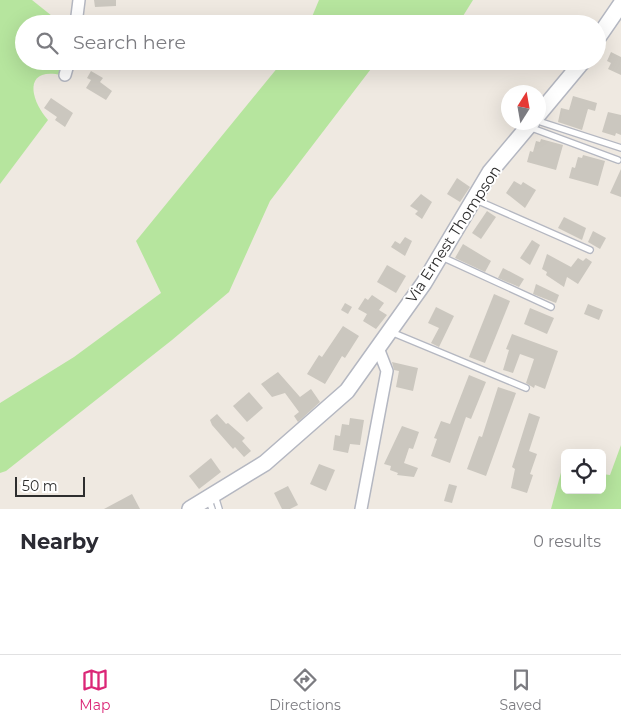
<!DOCTYPE html>
<html lang="en">
<head>
<meta charset="utf-8">
<style>
	:root { --surface:#fff; --page:#f7f7f7; --text:#2b2b33; --muted:#7c7c81; --line:#e1e1e2; --accent:#db2777 }
	body { margin:0; font-family:Montserrat,sans-serif; background:var(--page); color:var(--text) }
	.controls { position:absolute; right:15px; bottom:15px; display:grid; overflow:hidden; border-radius:8px; box-shadow:0 5px 20px #0002 }
	.controls button { width:45px; height:45px; display:grid; place-items:center; padding:0; border:0; border-bottom:1px solid var(--line); background:var(--surface); color:var(--text); font:25px sans-serif }
	.compass { position:absolute; left:501px; top:85px; width:45px; height:45px; border-radius:50%; background:var(--surface); box-shadow:0 5px 20px #0002; rotate:11deg }
	.scale { position:absolute; left:15px; bottom:12px; width:70px; box-sizing:border-box; padding-left:5px; border:2px solid #2e2e2e; border-top:0; font-size:14px; line-height:18px; white-space:nowrap; color:#2e2e2e; -webkit-text-stroke:4px #fff; paint-order:stroke }
	.list { margin:0; padding:0; list-style:none }
	h2 { display:flex; justify-content:space-between; align-items:center; height:65px; margin:0; padding:0 20px; font-size:21px }
	h2 small { font-size:16px; font-weight:400; color:var(--muted) }
	.icon { flex:none; width:28px; height:28px; fill:none; stroke:currentColor; stroke-width:2; stroke-linecap:round; stroke-linejoin:round }
	.map { position:relative; flex:none; width:621px; height:509px; overflow:hidden }
	.search { position:absolute; background:var(--surface); box-shadow:0 5px 20px #0002; left:15px; right:15px; top:15px; height:55px; display:flex; align-items:center; gap:12px; box-sizing:border-box; padding:0 18px; border-radius:28px; color:var(--muted); font-size:19px }
	.sheet { height:145px; background:var(--surface) }
	nav { display:flex; justify-content:space-around; align-items:center; box-sizing:border-box; height:70px; border-top:1px solid var(--line); background:var(--surface); font-size:14px; color:var(--muted) }
	nav a { display:grid; justify-items:center; gap:2px }
	nav .on { color:var(--accent) }
	.map>svg:first-child { display:block }
</style>
</head>
<body>
<div class="map">
<svg width="621" height="509" viewBox="0 0 621 509">
	<rect width="100%" height="100%" fill="#efe9e1"/>
	<g fill="#b6e59e">
		<path d="M0,0H32L62,24H24V61H64L61,75C22,67 31,101 48,120L0,184Z"/>
		<path d="M319,0H473L458,24H309Z"/>
		<path d="M283,61H377L270,201L229,292L172,340L6,471L0,473V403L74,357L161,293L136,241Z"/>
		<path d="M621,445V509H551L563,465H565V490H602V474L610,475Z"/>
	</g>
	<g fill="#cbc7bf">
		<path d="M94,0H116V6L95,7Z"/>
		<path d="M611,52L621,57V75L608,69L611,63L607,61Z"/>
		<path d="M91,71L103,78L100,82L112,91L106,100L86,88L91,80L87,78Z"/>
		<path d="M573,96L597,103L595,111L588,109L582,130L558,122L561,108L569,110Z"/>
		<path d="M51,98L73,113L65,127L55,120L57,117L44,108Z"/>
		<path d="M608,112L621,115V135L616,133L615,136L602,132Z"/>
		<path d="M541,139L563,145L556,170L527,162L530,151L533,152L536,141L540,142Z"/>
		<path d="M583,155L605,161L598,186L569,178L572,167L575,168L578,157L582,158Z"/>
		<path d="M621,169V197L610,193Z"/>
		<path d="M457,178L470,187L460,202L447,194Z"/>
		<path d="M514,181L521,185L523,182L536,190L525,208L506,193Z"/>
		<path d="M421,194L432,202L422,219L415,214L418,211L410,206Z"/>
		<path d="M487,211L496,217L481,239L472,233Z"/>
		<path d="M564,217L586,228L582,240L558,228Z"/>
		<path d="M593,231L606,238L600,249L588,242Z"/>
		<path d="M405,237L412,241L405,256L391,247L395,241L400,244Z"/>
		<path d="M532,240L540,245L530,265L520,258Z"/>
		<path d="M463,244L491,261L485,272L455,258Z"/>
		<path d="M547,254L571,267L578,258L583,261L586,258L592,262L578,284L567,277L564,287L546,275L547,272L542,269Z"/>
		<path d="M387,265L406,276L396,293L377,282Z"/>
		<path d="M503,268L524,279L519,287L498,278Z"/>
		<path d="M536,284L559,295L556,303L533,294Z"/>
		<path d="M494,294L510,301L485,363L469,357Z"/>
		<path d="M372,295L384,303L379,310L387,315L376,329L363,321L367,314L358,309L365,298L368,300Z"/>
		<path d="M345,303L352,307L348,314L341,310Z"/>
		<path d="M588,304L603,310L599,320L584,314Z"/>
		<path d="M436,307L454,316L439,347L431,343L439,328L428,323Z"/>
		<path d="M530,308L554,318L547,334L524,324Z"/>
		<path d="M343,326L359,336L345,358L342,356L325,384L307,374L319,355L322,357Z"/>
		<path d="M512,334L558,351L545,389L535,385L534,388L526,383L534,359L520,354L513,373L503,370L509,350L506,349Z"/>
		<path d="M392,362L418,368L413,391L396,387L399,371L394,370Z"/>
		<path d="M278,372L300,397L311,389L320,402L298,422L294,416L299,412L285,393L272,397L261,384Z"/>
		<path d="M469,375L486,382L471,419L466,417L450,463L431,456L437,439L434,438L441,421L450,424Z"/>
		<path d="M498,387L516,393L486,476L467,469L479,436L482,437Z"/>
		<path d="M249,392L263,408L247,422L233,406Z"/>
		<path d="M529,413L540,417L529,451L537,454L530,474L533,475L527,493L511,488L515,469L512,467Z"/>
		<path d="M217,414L226,424L228,423L245,438L242,441L251,451L244,457L235,447L233,449L212,425L210,420Z"/>
		<path d="M350,418L364,420L360,445L350,444L348,453L333,450L335,435L340,436L342,424L349,425Z"/>
		<path d="M402,426L419,432L413,449L409,448L404,463L418,468L414,477L397,475L398,473L390,470L391,466L384,464Z"/>
		<path d="M211,458L221,472L199,489L189,476Z"/>
		<path d="M319,464L335,470L326,491L310,484Z"/>
		<path d="M449,484L457,486L452,503L444,501Z"/>
		<path d="M288,486L298,505L290,509H282L274,493Z"/>
		<path d="M132,494L140,509H104Z"/>
	</g>
	<g fill="none" stroke-linecap="round" stroke-linejoin="round">
		<g stroke="#b4b7c1" stroke-width="8">
			<g id="lane">
				<path d="M538,121L621,148"/>
				<path d="M529,127L618,160"/>
				<path d="M474,199L590,250"/>
				<path d="M442,257L551,307"/>
				<path d="M391,332L526,388"/>
				<path d="M215,496L219,509"/>
				<path d="M208,498L212,509"/>
			</g>
		</g>
		<g stroke="#b4b7c1" stroke-width="14">
			<g id="street">
				<path d="M76,24L79,0"/>
				<path d="M65,75L69,61"/>
				<path d="M361,509L387,371L378,348"/>
			</g>
		</g>
		<g stroke="#b4b7c1" stroke-width="18">
			<g id="secondary">
				<path d="M597,39L621,4"/>
				<path d="M538,115L583,61"/>
				<path d="M190,509L265,463L347,391L424,283L490,172L532,122"/>
			</g>
		</g>
		<use href="#lane" stroke="#fff" stroke-width="5.5"/>
		<use href="#street" stroke="#fff" stroke-width="11"/>
		<use href="#secondary" stroke="#fff" stroke-width="15"/>
	</g>
	<g text-anchor="middle" dominant-baseline="central" stroke-width="4" stroke-linejoin="round" paint-order="stroke">
		<g font-size="15" fill="#2e2e2e" stroke="#fff">
			<text transform="translate(453 234) rotate(-57)">Via Ernest Thompson</text>
		</g>
	</g>
</svg>
<div class="controls">
<button><svg class="icon" aria-label="locate" viewBox="0 0 24 24"><circle cx="12" cy="12" r="6"/><path d="M12 2v4M12 18v4M2 12h4M18 12h4"/></svg></button>
</div>
<svg class="compass" viewBox="-18 -18 36 36"><path d="M0-13l5 13h-10z" fill="#e53935"/><path d="M0 13l5-13h-10z" fill="#7c7c81"/></svg>
<div class="scale">50 m</div>
<div class="search"><svg class="icon" aria-label="search" viewBox="0 0 24 24"><circle cx="10" cy="10" r="6"/><path d="M15 15l6 6"/></svg>Search here</div>
</div>
<section class="sheet">
<h2>Nearby<small>0 results</small></h2>
<ul class="list">
</ul>
</section>
<nav>
<a class="on"><svg class="icon" aria-label="map" viewBox="0 0 24 24"><path d="M3 6l6-2 6 2 6-2v14l-6 2-6-2-6 2zM9 4v14M15 6v14"/></svg>Map</a>
<a><svg class="icon" aria-label="directions" viewBox="0 0 24 24"><path d="M12 3l9 9-9 9-9-9zM9 14v-3h6M13 9l2 2-2 2"/></svg>Directions</a>
<a><svg class="icon" aria-label="saved" viewBox="0 0 24 24"><path d="M7 4h10v16l-5-4-5 4z"/></svg>Saved</a>
</nav>
</body>
</html>
